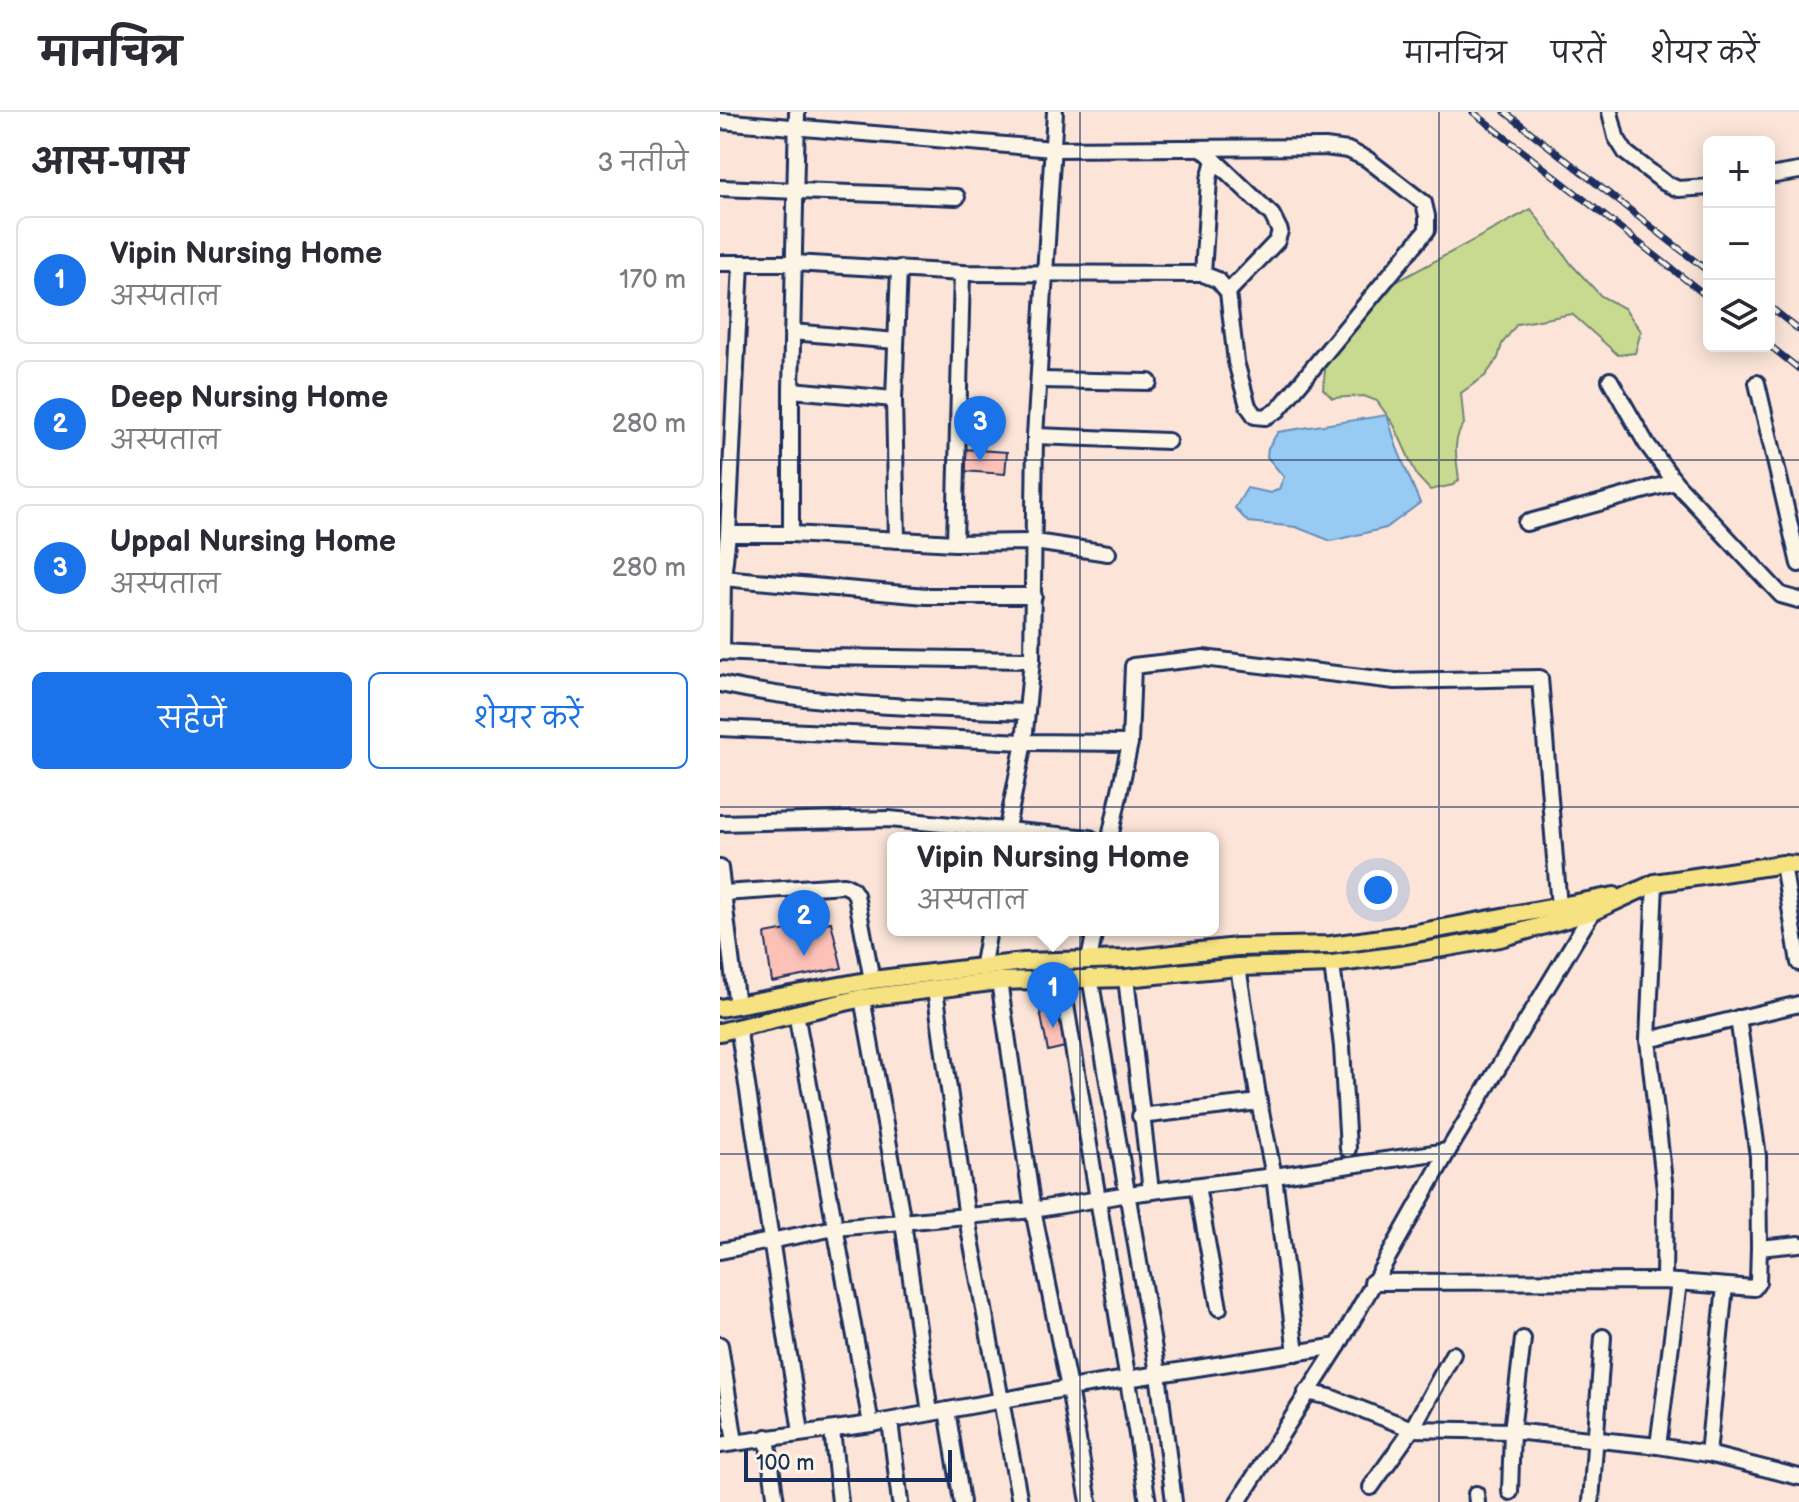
<!DOCTYPE html>
<html lang="hi">
<head>
<meta charset="utf-8">
<style>
	:root { --surface:#fff; --page:#f7f7f7; --text:#2b2b33; --muted:#7c7c81; --line:#e1e1e2; --accent:#1a73e8 }
	body { margin:0; font-family:"Balsamiq Sans","Playpen Sans Deva",sans-serif; background:var(--page); color:var(--text) }
	.controls { position:absolute; right:24px; top:24px; display:grid; overflow:hidden; border-radius:12px; box-shadow:0 4px 20px #0003 }
	.controls button { width:72px; height:72px; display:grid; place-items:center; padding:0; border:0; border-bottom:2px solid var(--line); background:var(--surface); color:var(--text); font:40px sans-serif }
	.scale { position:absolute; left:24px; bottom:20px; width:208px; box-sizing:border-box; padding-left:8px; border:4px solid #1b2f5e; border-top:0; font-size:22px; line-height:28px; white-space:nowrap; color:#1b2f5e; -webkit-text-stroke:6px #fcf5e5; paint-order:stroke }
	.you { position:absolute; left:658px; top:778px; width:28px; height:28px; margin:-20px; border:6px solid #fff; border-radius:50%; background:#1a73e8; box-shadow:0 0 0 12px #1a73e833 }
	.badge { display:grid; place-items:center; width:52px; height:52px; border-radius:50%; background:var(--accent); color:#fff; font-size:26px; font-weight:700 }
	.pin { position:absolute; translate:-50% -66px; filter:drop-shadow(0 2px 4px #0008) }
	.pin::after { content:''; position:absolute; top:42px; width:28px; height:24px; background:inherit; clip-path:polygon(0 0,100% 0,50% 100%) }
	.popup { position:absolute; left:167px; top:720px; width:332px; height:104px; box-sizing:border-box; display:grid; place-content:center; border-radius:12px; background:var(--surface); filter:drop-shadow(0 2px 6px #0005); font-size:26px; white-space:nowrap; color:var(--muted) }
	.popup b { font-size:30px; color:var(--text) }
	.popup::after { content:''; position:absolute; left:50%; top:100%; margin-left:-16px; border:16px solid transparent; border-top-color:var(--surface) }
	.list { margin:0; padding:0; list-style:none }
	h2 { display:flex; justify-content:space-between; align-items:center; height:104px; margin:0; padding:0 32px; font-size:34px }
	h2 small { font-size:26px; font-weight:400; color:var(--muted) }
	.list li { display:grid; grid-template-columns:52px 1fr auto; gap:24px; align-items:center; box-sizing:border-box; height:128px; margin:0 16px 16px; padding:0 16px; border:2px solid var(--line); border-radius:12px }
	.list b { display:block; font-size:30px; white-space:nowrap }
	.list p { margin:0; font-size:26px; white-space:nowrap; color:var(--muted) }
	.list em { font-size:26px; font-style:normal; color:var(--muted) }
	.actions { display:flex; gap:16px; padding:24px 32px }
	.actions a { flex:1; padding:18px 0; border:2px solid var(--accent); border-radius:12px; text-align:center; font-size:28px; color:var(--accent) }
	.actions .main { background:var(--accent); color:#fff }
	.icon { flex:none; width:44px; height:44px; fill:none; stroke:currentColor; stroke-width:2; stroke-linecap:round; stroke-linejoin:round }
	.map { position:relative; flex:none; width:1079px; height:1390px; overflow:hidden }
	header { display:flex; align-items:center; gap:48px; box-sizing:border-box; height:112px; padding:0 40px; background:var(--surface); border-bottom:2px solid var(--line) }
	header strong { font-size:38px }
	nav { display:flex; gap:44px; margin-inline-start:auto; font-size:28px }
	main { display:flex }
	aside { flex:1; background:var(--surface) }
	.map>svg:first-child { display:block }
</style>
</head>
<body>
<header>
<strong>मानचित्र</strong>
<nav><a>मानचित्र</a><a>परतें</a><a>शेयर करें</a></nav>
</header>
<main>
<aside>
<h2>आस-पास<small>3 नतीजे</small></h2>
<ul class="list">
<li><span class="badge">1</span><div><b>Vipin Nursing Home</b><p>अस्पताल</p></div><em>170 m</em></li>
<li><span class="badge">2</span><div><b>Deep Nursing Home</b><p>अस्पताल</p></div><em>280 m</em></li>
<li><span class="badge">3</span><div><b>Uppal Nursing Home</b><p>अस्पताल</p></div><em>280 m</em></li>
</ul>
<div class="actions"><a class="main">सहेजें</a><a>शेयर करें</a></div>
</aside>
<div class="map">
<svg width="1079" height="1390" viewBox="0 0 1079 1390">
	<rect width="100%" height="100%" fill="#fce5d8"/>
	<filter id="ink" filterUnits="userSpaceOnUse"><feTurbulence type="fractalNoise" baseFrequency=".0125" numOctaves="2"/><feDisplacementMap in="SourceGraphic" scale="16" xChannelSelector="R" yChannelSelector="G"/><feConvolveMatrix kernelMatrix="1 2 1 2 8 2 1 2 1" color-interpolation-filters="sRGB"/></filter>
	<g filter="url(#ink)">
		<path fill="#c8da8f" stroke="#728476" stroke-width="2" d="M811,97L852,153L881,184L904,196L921,219L915,241L898,243L852,202L797,212L782,232L778,246L765,264L741,281L744,312C731,329 737,348 739,368L733,373L710,378L697,364L674,313L657,289L644,284L612,286L603,277L606,249L639,208L676,170Z"/>
		<path fill="#97cbf4" stroke="#658db8" stroke-width="2" d="M667,303L677,336L700,391L666,416L611,429L576,415L528,410L515,396L527,376L551,381L559,377L564,365L547,345L548,336L558,320Z"/>
		<g fill="#fdc1b8" stroke="#1b2f5e" stroke-width="2">
			<path d="M243,337L287,340L285,362L242,359Z"/>
			<path d="M111,810L122,856L52,870L45,822Z"/>
			<path d="M339,890L349,934L328,939L319,894Z"/>
		</g>
		<g fill="none" stroke-linecap="round" stroke-linejoin="round">
			<g stroke="#1b2f5e" stroke-width="20">
				<g id="minor">
					<path d="M890,0L896,25L906,41L945,71L958,77L989,75"/>
					<path d="M0,9L333,37L605,35L628,38L647,47L704,91L707,104V118L558,298L545,305L535,304L528,294L516,250L508,180L498,168L483,162L242,161L74,151H0"/>
					<path d="M482,36L552,103L560,119L557,129L508,180"/>
					<path d="M1049,64L1079,59"/>
					<path d="M0,76L237,85"/>
					<path d="M483,162L489,67L494,48"/>
					<path d="M72,220L176,229"/>
					<path d="M319,268L429,270"/>
					<path d="M890,268L926,331L955,370L1061,483L1079,488"/>
					<path d="M1037,271L1079,452"/>
					<path d="M71,278L174,287"/>
					<path d="M315,324L448,329"/>
					<path d="M806,411L955,370"/>
					<path d="M8,422L21,151"/>
					<path d="M71,422V278L77,0"/>
					<path d="M177,428L174,287L179,156"/>
					<path d="M235,431L242,161"/>
					<path d="M3,466L206,484H314"/>
					<path d="M0,540L106,545L312,548"/>
					<path d="M2,540L3,466L8,422H71L235,431L315,430L388,441"/>
					<path d="M0,572C101,594 204,596 307,600"/>
					<path d="M0,616L304,630L410,631"/>
					<path d="M0,711L169,707L370,726"/>
					<path d="M285,726L304,630L312,548L315,324L335,0"/>
					<path d="M390,726L410,631L413,554L483,546L675,569L820,566L839,795"/>
					<path d="M1063,752L1079,851"/>
					<path d="M0,756L17,894"/>
					<path d="M935,771L928,928L945,1078L944,1169"/>
					<path d="M3,781L124,773L132,777L136,783L152,868"/>
					<path d="M369,848L375,818"/>
					<path d="M612,852L622,935L628,1037"/>
					<path d="M518,855L539,990L554,1064L576,1241"/>
					<path d="M262,857L269,818"/>
					<path d="M370,865L438,1261L454,1390"/>
					<path d="M406,866L431,1079"/>
					<path d="M279,869L313,1098L349,1276L369,1390"/>
					<path d="M342,869L428,1390"/>
					<path d="M215,877L247,1106L300,1390"/>
					<path d="M142,886L183,1110L210,1301"/>
					<path d="M76,901L151,1312"/>
					<path d="M18,915L81,1320"/>
					<path d="M928,928L1079,892"/>
					<path d="M420,1004L539,990"/>
					<path d="M477,1074L499,1196"/>
					<path d="M1039,1136L1079,1132"/>
					<path d="M0,1139L115,1116L313,1098L408,1082L554,1064L728,1039"/>
					<path d="M652,1170L944,1169L1034,1176L1038,1170L1039,1136L1038,1044L1018,906"/>
					<path d="M0,1233L15,1330"/>
					<path d="M586,1280L610,1285L692,1317L792,1319L938,1334L988,1342L1079,1365"/>
					<path d="M227,1298L242,1390"/>
					<path d="M170,1309L180,1390"/>
					<path d="M112,1318L120,1390"/>
					<path d="M47,1325L56,1390"/>
					<path d="M0,1333L151,1312L349,1276L618,1234"/>
					<path d="M938,1334L959,1170"/>
					<path d="M988,1342L1005,1174"/>
					<path d="M651,1375L692,1317L733,1242"/>
					<path d="M790,1380L792,1319L803,1227"/>
					<path d="M756,1382L757,1390"/>
					<path d="M518,1390L618,1234L728,1039L876,794"/>
					<path d="M871,1390L883,1225"/>
				</g>
			</g>
			<g stroke="#1b2f5e" stroke-width="22">
				<g id="major">
					<path d="M0,896L152,868L304,850L407,847L517,835L611,833L691,822L894,784"/>
					<path d="M0,920L142,886L279,869L406,866L518,855L612,852L688,842L780,826L874,799L935,771L1063,752L1079,753"/>
				</g>
			</g>
			<use href="#minor" stroke="#fcf5e5" stroke-width="14"/>
			<use href="#major" stroke="#f7e281" stroke-width="16"/>
			<g stroke="#1b2f5e" stroke-width="7">
				<g id="rail">
					<path d="M753,0L989,186"/>
					<path d="M785,0L989,160"/>
					<path d="M1049,194L1079,218"/>
					<path d="M1049,233L1079,257"/>
				</g>
			</g>
			<use href="#rail" stroke="#fcf5e5" stroke-width="4" stroke-dasharray="12" stroke-linecap="butt"/>
		</g>
	</g>
	<path fill="none" stroke="#1b2f5e" stroke-width="2" stroke-opacity="0.55" d="M360,0V1390M719,0V1390M0,348H1079M0,695H1079M0,1042H1079"/>
</svg>
<div class="controls">
<button>+</button>
<button>−</button>
<button><svg class="icon" aria-label="layers" viewBox="0 0 24 24"><path d="M12 4l9 5-9 5-9-5zM3 14l9 5 9-5"/></svg></button>
</div>
<div class="scale">100 m</div>
<div class="you"></div>
<div class="pin badge" style="left:333px;top:916px">1</div>
<div class="popup"><b>Vipin Nursing Home</b>अस्पताल</div>
<div class="pin badge" style="left:84px;top:844px">2</div>
<div class="pin badge" style="left:260px;top:350px">3</div>
</div>
</main>
</body>
</html>
